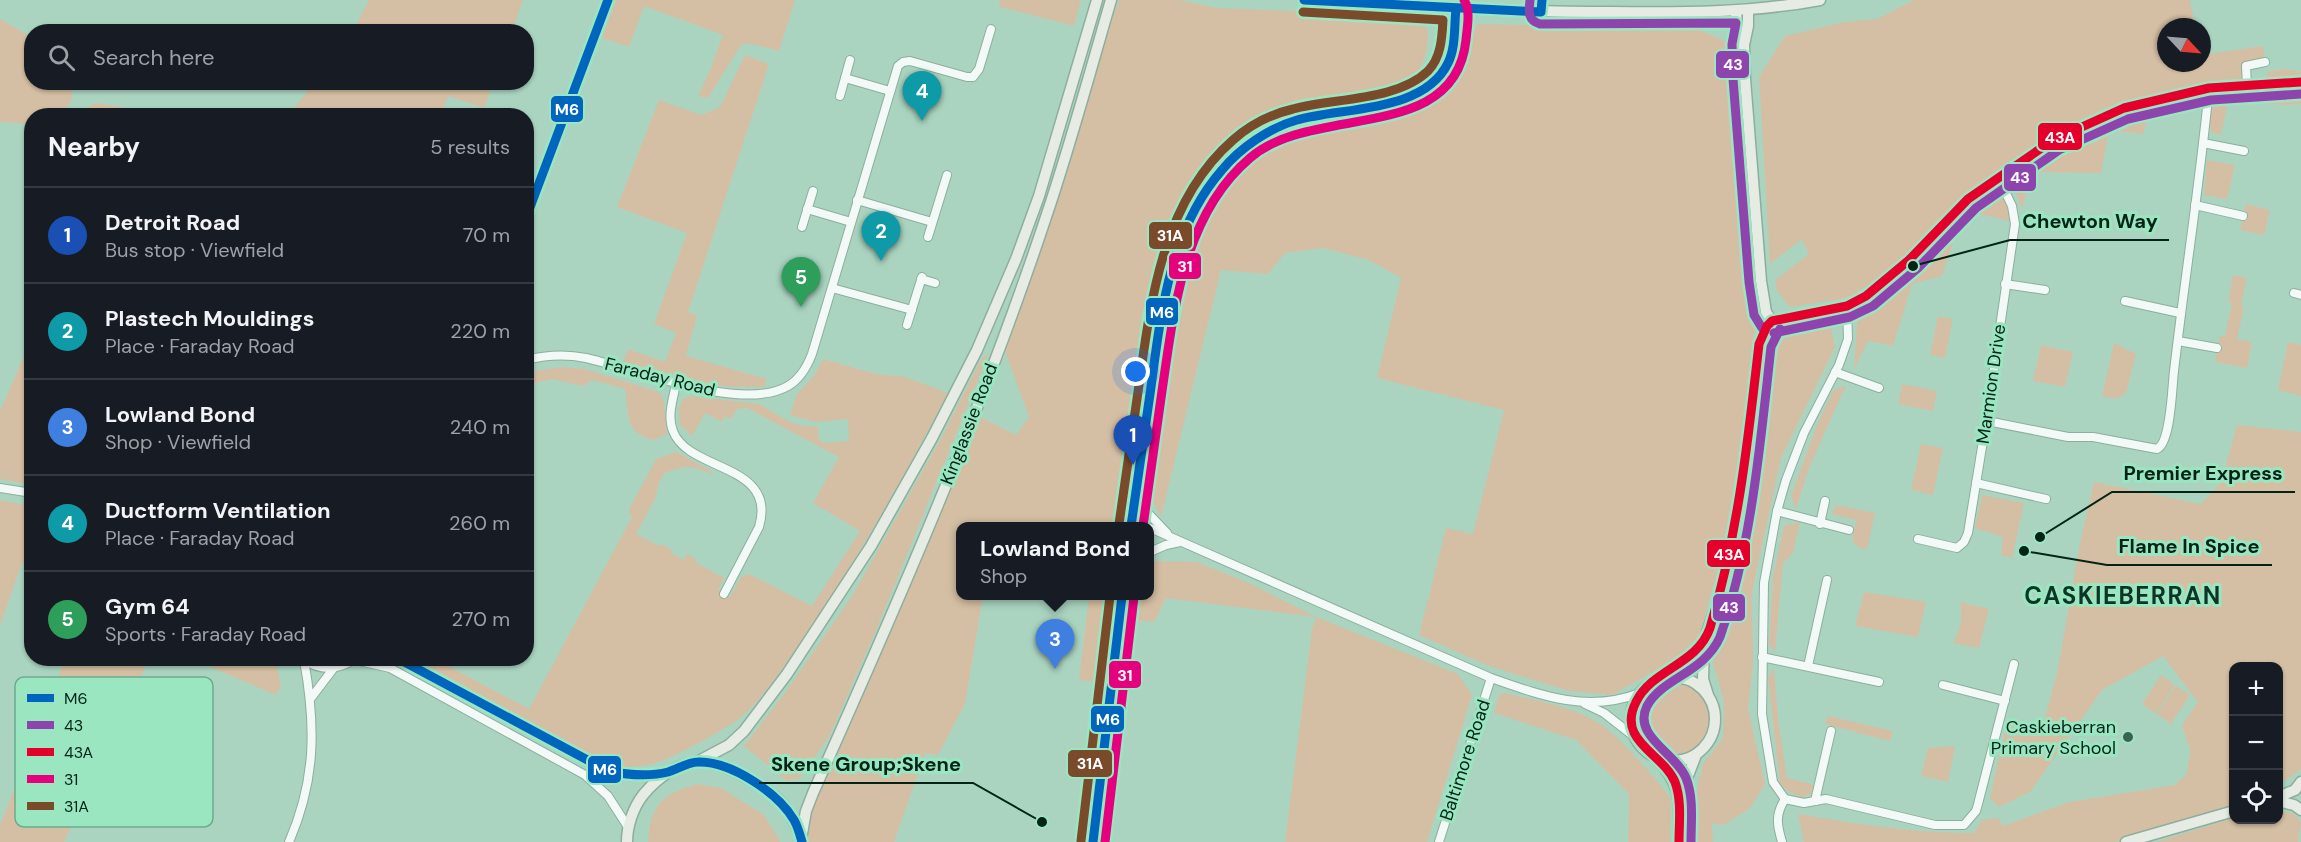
<!DOCTYPE html>
<html lang="en">
<head>
<meta charset="utf-8">
<style>
	:root { --surface:#171b24; --page:#242831; --text:#f1f3f6; --muted:#9ea1a6; --line:#363941; --accent:#a0b1ac }
	body { margin:0; font-family:"DM Sans",sans-serif; background:var(--page); color:var(--text) }
	.controls { position:absolute; right:18px; bottom:18px; display:grid; overflow:hidden; border-radius:12px; box-shadow:0 2px 4px #0004 }
	.controls button { width:54px; height:54px; display:grid; place-items:center; padding:0; border:0; border-bottom:2px solid var(--line); background:var(--surface); color:var(--text); font:30px sans-serif }
	.compass { position:absolute; left:2157px; top:18px; width:54px; height:54px; border-radius:50%; background:var(--surface); box-shadow:0 2px 4px #0004; rotate:116deg }
	.you { position:absolute; left:1136px; top:372px; width:21px; height:21px; margin:-15px; border:4px solid #fff; border-radius:50%; background:#1a73e8; box-shadow:0 0 0 9px #1a73e833 }
	.badge { display:grid; place-items:center; width:39px; height:39px; border-radius:50%; background:var(--accent); color:#fff; font-size:20px; font-weight:700 }
	.pin { position:absolute; translate:-50% -50px; filter:drop-shadow(0 2px 3px #0008) }
	.pin::after { content:''; position:absolute; top:32px; width:21px; height:18px; background:inherit; clip-path:polygon(0 0,100% 0,50% 100%) }
	.popup { position:absolute; left:956px; top:522px; width:198px; height:78px; box-sizing:border-box; display:grid; place-content:center; border-radius:12px; background:var(--surface); filter:drop-shadow(0 2px 4px #0005); font-size:20px; white-space:nowrap; color:var(--muted) }
	.popup b { font-size:22px; color:var(--text) }
	.popup::after { content:''; position:absolute; left:50%; top:100%; margin-left:-12px; border:12px solid transparent; border-top-color:var(--surface) }
	.list { margin:0; padding:0; list-style:none }
	h2 { display:flex; justify-content:space-between; align-items:center; height:78px; margin:0; padding:0 24px; font-size:26px }
	h2 small { font-size:20px; font-weight:400; color:var(--muted) }
	.list li { display:grid; grid-template-columns:39px 1fr auto; gap:18px; align-items:center; box-sizing:border-box; height:96px; padding:0 24px; border-top:2px solid var(--line) }
	.list b { display:block; font-size:22px; white-space:nowrap }
	.list p { margin:0; font-size:20px; white-space:nowrap; color:var(--muted) }
	.list em { font-size:20px; font-style:normal; color:var(--muted) }
	.icon { flex:none; width:33px; height:33px; fill:none; stroke:currentColor; stroke-width:2; stroke-linecap:round; stroke-linejoin:round }
	.map { position:relative; flex:none; width:2301px; height:842px; overflow:hidden }
	.search { position:absolute; background:var(--surface); box-shadow:0 2px 4px #0004; left:24px; top:24px; width:510px; height:66px; display:flex; align-items:center; gap:15px; box-sizing:border-box; padding:0 21px; border-radius:24px; color:var(--muted); font-size:22px }
	.panel { position:absolute; background:var(--surface); box-shadow:0 2px 4px #0004; left:24px; top:108px; width:510px; height:558px; border-radius:24px }
	.map>svg:first-child { display:block }
</style>
</head>
<body>
<div class="map">
<svg width="2301" height="842" viewBox="0 0 2301 842">
	<rect width="100%" height="100%" fill="#aad4c0"/>
	<g fill="#d5bfa4">
		<path d="M369,0H523L512,31H353Z"/>
		<path d="M616,0H795L779,51L749,43L741,45L708,98L698,96L710,70L723,35L644,6L629,47L602,38Z"/>
		<path d="M999,0H1081L1074,26L1000,7Z"/>
		<path d="M1119,0H1179L1218,8L1357,14L1420,23L1427,28C1432,46 1419,77 1406,88C1393,94 1380,96 1366,99C1342,104 1318,109 1294,115C1201,137 1173,218 1153,301L1124,526H960V596H983L965,704L938,755L925,753L894,842H802L803,827L974,414L1016,435L1029,417L1001,340L1079,110Z"/>
		<path d="M1914,0H2190L2195,27H2166V63H2202V55L2263,46L2265,62L2246,66L2247,85L2209,88L2124,108L2053,140L1968,199L1875,281L1847,298L1790,307L1777,291L1775,280L1809,254L1802,239L1770,264L1759,77L1785,36L1844,22L1877,19Z"/>
		<path d="M0,19L31,37L32,82L71,83L72,99L62,115L32,116L31,124L0,122Z"/>
		<path d="M1477,24L1697,29L1727,42L1738,61L1755,325L1741,448L1721,558L1700,634L1676,659L1612,695L1569,691L1489,666L1419,635L1446,528L1473,534L1504,410L1377,378L1401,278L1369,260L1323,248L1285,253L1268,274L1221,270L1161,517L1150,496L1148,475L1173,306L1190,246L1209,206L1250,157L1298,130L1424,108L1456,77Z"/>
		<path d="M745,55L769,64L688,312L697,316L686,356L767,379L764,387H735L699,384L623,362L628,349L665,362L676,333L654,324L687,233L617,207L659,100L702,115L720,107Z"/>
		<path d="M2284,69L2301,72V78L2283,76L2267,78V72Z"/>
		<path d="M314,83V82L493,83L484,108L448,96L441,115H289Z"/>
		<path d="M2301,89V104L2283,105L2228,101L2221,135L2211,132C2209,120 2208,109 2212,97L2225,93Z"/>
		<path d="M2188,100L2196,107L2148,118L2143,134L2119,131L2108,136L2101,173L2032,172L2022,208L2011,182L2022,168L2101,130L2150,110Z"/>
		<path d="M96,103L156,113L161,115H79L78,112Z"/>
		<path d="M2207,160L2235,165L2227,199L2204,195Z"/>
		<path d="M2000,194L2009,206L2011,221L1978,214L1956,234L1942,276L1912,284L1893,346L1868,341L1854,369L1857,323L1872,300L1899,282L1945,234L1986,195Z"/>
		<path d="M2246,204L2270,210L2264,235L2240,230Z"/>
		<path d="M2233,275L2247,278L2241,305L2244,307L2237,339L2252,342L2247,368L2215,362L2220,336H2225L2232,303L2228,302Z"/>
		<path d="M1938,316L1953,319L1945,358L1930,355Z"/>
		<path d="M1831,327L1835,347L1781,458L1752,592L1753,663L1748,709L1765,784L1750,808L1724,825L1712,823L1713,842H1694L1696,792L1703,764L1723,738L1724,701L1712,659L1731,578L1752,475L1771,353L1787,334Z"/>
		<path d="M31,340V485L0,479V411Z"/>
		<path d="M2288,342L2301,345V396L2278,390Z"/>
		<path d="M2114,343L2136,354L2126,393L2116,399L2102,396Z"/>
		<path d="M2041,345L2073,352L2065,387L2033,381Z"/>
		<path d="M989,353L877,628L830,735L800,778L787,781L744,746L782,697L851,598L943,435L981,359Z"/>
		<path d="M823,359L876,374L905,377L948,393C905,474 861,554 809,629C791,656 772,686 749,710C737,722 723,729 708,738C674,756 641,777 601,762L405,659H435L529,709L632,517L629,513L630,507L656,459L676,452L710,470L714,475C693,466 686,464 665,473L659,482L656,497L636,534L659,546L661,544L672,550L671,553L684,560L687,554L696,559L695,562L724,578L718,590L730,597L741,577L749,574L812,606L860,531L813,503L839,457L747,408L737,409L731,419L725,416L722,422L705,413L692,436L680,425L679,408L683,399L689,396L759,404L790,422L803,426L818,427L819,439L823,443L849,441L848,419L815,422L790,415L797,394L814,376Z"/>
		<path d="M561,367L585,369L659,392L664,401L667,434L654,440C624,434 629,414 625,389L592,380L583,386L552,379L527,385V372Z"/>
		<path d="M1902,384L1937,391L1933,411L1898,404Z"/>
		<path d="M1846,385L1809,468L1796,509L1791,496L1817,425L1833,391Z"/>
		<path d="M2237,425L2301,432V769L2279,785L2278,666H2234L2233,805L2115,842H1804L1798,814C1857,824 1914,833 1974,833L1982,820L1998,818L2003,826L2069,802L2175,785L2187,774L2190,750L2182,725L2198,702L2163,656L2102,690L2030,792L1999,807L1990,798L2007,721L2042,728L2057,674L2080,543L2094,482L2201,504L2221,483Z"/>
		<path d="M1921,444L1943,448L1933,495L1911,490Z"/>
		<path d="M1982,495L2024,503L2012,558L2001,555L2003,537L1975,528Z"/>
		<path d="M0,500L31,506L32,566L22,563L0,625Z"/>
		<path d="M1836,505L1875,513L1867,549L1860,548L1852,541L1856,520L1832,514Z"/>
		<path d="M1800,521L1793,553L1783,563L1775,652L1769,645L1773,577L1784,526Z"/>
		<path d="M1154,561L1197,562L1249,583L1316,617L1458,674L1472,695L1427,842H1285L1312,629L1316,617L1166,598L1154,622L1125,619L1128,596H1150V565Z"/>
		<path d="M1864,592L1926,602L1918,637L1855,626Z"/>
		<path d="M1089,596H1116L1105,683L1079,680Z"/>
		<path d="M1960,602L1989,609L1979,648L1953,643C1961,630 1963,616 1960,602Z"/>
		<path d="M65,659H149L64,842H0V825Z"/>
		<path d="M192,659H275L281,686L276,695Z"/>
		<path d="M1774,668L1778,718L1787,778L1815,785L1812,793L1802,797L1787,791L1780,783L1768,678Z"/>
		<path d="M2161,675L2175,685L2156,714L2142,704Z"/>
		<circle cx="1673" cy="719" r="36"/>
		<path d="M2176,686L2190,695L2171,724L2157,714Z"/>
		<path d="M1505,693C1536,701 1570,706 1597,722C1618,734 1655,778 1671,798L1670,842H1628L1629,794L1576,740L1494,713L1499,695Z"/>
		<path d="M1828,716L1893,731L1890,741L1825,724Z"/>
		<path d="M1955,746L1948,782L1921,776L1928,748Z"/>
		<path d="M697,784L721,788L764,815L781,842H648C650,805 662,794 697,784Z"/>
		<path d="M2279,811L2295,814L2301,823L2298,842H2156L2233,818L2278,820Z"/>
	</g>
	<g fill="none" stroke-linecap="round" stroke-linejoin="round">
		<g stroke="#8dae9e" stroke-width="10">
			<g id="street">
				<path d="M845,78L890,91"/>
				<path d="M2247,85L2246,66L2265,62"/>
				<path d="M840,96L850,60"/>
				<path d="M2203,143L2244,151"/>
				<path d="M857,200L932,222"/>
				<path d="M2195,205L2243,216"/>
				<path d="M807,209L851,222"/>
				<path d="M526,219L608,0"/>
				<path d="M802,227L813,191"/>
				<path d="M928,237L947,175"/>
				<path d="M921,279L935,283"/>
				<path d="M2005,284L2045,290"/>
				<path d="M832,288L912,310"/>
				<path d="M2294,293L2301,295"/>
				<path d="M2125,301L2180,313"/>
				<path d="M1772,321L1847,306L1866,296L1909,260L1968,199L2053,140L2124,108L2209,88L2301,82"/>
				<path d="M907,325L922,277"/>
				<path d="M2178,341L2217,348"/>
				<path d="M526,360C546,355 566,354 586,358C635,369 742,413 788,386C800,379 807,367 812,354L898,66L903,62L910,61L967,77H973L979,69L991,29"/>
				<path d="M1835,372L1879,388"/>
				<path d="M676,384C673,399 667,416 673,431C688,472 778,463 759,527L724,594"/>
				<path d="M1987,421L2068,437H2093L2157,449C2171,443 2172,387 2174,371C2185,276 2200,182 2209,88"/>
				<path d="M1976,483L2046,499"/>
				<path d="M0,488L32,493"/>
				<path d="M1136,489L1146,511L1167,533"/>
				<path d="M1777,511L1849,530"/>
				<path d="M1132,520L1146,526"/>
				<path d="M1820,524L1825,501"/>
				<path d="M1131,526L1163,301C1184,219 1211,151 1296,120C1338,112 1429,107 1448,64C1455,48 1454,27 1456,9"/>
				<path d="M1150,528L1491,678C1542,696 1588,713 1640,693"/>
				<path d="M1918,539L1957,548L1964,542L1968,533L1988,410L2015,224L2012,206L1998,177"/>
				<path d="M1150,552L1166,545L1180,542"/>
				<path d="M1762,657L1879,682"/>
				<path d="M396,658L608,771L638,775L666,772"/>
				<path d="M302,659C320,671 338,671 356,658"/>
				<path d="M355,660L390,668L585,775L608,796L628,827"/>
				<path d="M1808,666L1827,580"/>
				<path d="M1943,685L2005,701"/>
				<path d="M311,698L333,669"/>
				<path d="M1585,704L1604,713L1636,738"/>
				<path d="M1785,799L1773,782L1762,714L1764,583L1777,511L1786,480L1804,433L1839,365L1848,339L1847,306"/>
				<path d="M1785,799L1804,803L1826,799L1935,825H1964L1976,811L1978,804L2014,664"/>
				<path d="M1815,801L1831,731"/>
				<path d="M289,842C316,780 316,726 304,660"/>
				<path d="M1093,842L1122,596"/>
				<path d="M1439,842L1491,678"/>
				<path d="M1782,842C1777,825 1775,815 1785,799"/>
			</g>
		</g>
		<g stroke="#8dae9e" stroke-width="13">
			<g id="secondary">
				<path d="M1304,0C1406,6 1508,12 1610,12C1681,13 1750,13 1820,0"/>
				<path d="M1736,12L1737,24L1744,44"/>
				<circle cx="1673" cy="719" r="42"/>
				<path d="M1662,677L1689,658L1704,642"/>
				<path d="M1708,695L1703,679L1704,642L1723,584L1742,489L1759,344L1767,326L1772,321L1766,312L1761,281L1745,79L1744,45L1748,26V11"/>
				<path d="M1656,758C1684,787 1679,804 1679,842"/>
				<path d="M697,762L729,745L744,731L787,674L871,546L932,438L977,350L1016,259L1039,196L1097,0"/>
				<path d="M2278,797L2295,790L2301,782"/>
				<path d="M1679,799L1696,755"/>
				<path d="M2278,801L2294,805L2301,810"/>
				<path d="M801,839L806,811L813,793C897,605 981,413 1046,217C1070,146 1090,72 1111,0"/>
				<path d="M627,842C627,826 633,808 643,795C657,778 674,765 697,762C721,760 761,784 779,800C789,810 795,822 800,835"/>
				<path d="M2126,842L2234,811"/>
			</g>
		</g>
		<use href="#street" stroke="#f2f9f6" stroke-width="8"/>
		<use href="#secondary" stroke="#e6ebe3" stroke-width="10"/>
		<g stroke="#99e6c1" stroke-width="14">
			<g id="bus-1">
				<path d="M1304,0L1541,12L1542,0"/>
				<path d="M526,218L608,0"/>
				<path d="M1131,526C1138,480 1144,433 1151,387C1161,312 1170,229 1222,170C1240,148 1269,128 1297,120C1342,107 1424,113 1448,63C1456,47 1454,26 1456,9"/>
				<path d="M397,658L608,771C628,775 648,777 668,772C678,769 688,762 698,762C731,761 778,793 794,820C798,827 800,835 802,842"/>
				<path d="M1093,842L1122,596"/>
			</g>
		</g>
		<g stroke="#99e6c1" stroke-width="14">
			<g id="bus-2">
				<path d="M1530,0C1529,11 1527,20 1540,24L1736,23L1732,44L1733,79L1749,282L1754,315L1762,328"/>
				<path d="M1774,333L1850,317L1873,306L1918,268L1976,208L2059,150L2128,119L2211,100L2301,94"/>
				<path d="M1691,842C1691,821 1694,798 1686,778C1676,753 1632,736 1647,706C1662,678 1704,673 1720,637C1752,544 1760,445 1771,347L1780,329"/>
			</g>
		</g>
		<g stroke="#99e6c1" stroke-width="14">
			<path id="bus-3" d="M1679,842C1679,823 1682,801 1675,782C1663,753 1616,741 1636,702C1652,669 1697,665 1710,628C1738,534 1748,441 1759,344L1767,326L1772,321L1847,306L1866,296L1909,260L1968,199L2053,140L2124,108L2209,88L2301,82"/>
		</g>
		<g stroke="#99e6c1" stroke-width="14">
			<g id="bus-4">
				<path d="M1143,526C1149,481 1156,436 1162,391C1174,310 1183,215 1250,158C1313,103 1455,145 1466,40C1467,28 1471,10 1464,0"/>
				<path d="M1105,842L1134,597"/>
			</g>
		</g>
		<g stroke="#99e6c1" stroke-width="14">
			<g id="bus-5">
				<path d="M1119,524C1126,478 1132,431 1139,385C1151,298 1163,201 1233,140C1250,125 1272,114 1293,109C1333,98 1397,101 1428,71C1441,58 1442,38 1443,20L1303,12"/>
				<path d="M1081,841L1110,596"/>
			</g>
		</g>
		<use href="#bus-1" stroke="#0065bd" stroke-width="9"/>
		<use href="#bus-2" stroke="#8e44ad" stroke-width="9"/>
		<use href="#bus-3" stroke="#e4002b" stroke-width="9"/>
		<use href="#bus-4" stroke="#e5007d" stroke-width="9"/>
		<use href="#bus-5" stroke="#7a4b2a" stroke-width="9"/>
	</g>
	<circle fill="#3d6152" stroke="#99e6c1" stroke-width="2" cx="2128" cy="737" r="6"/>
	<g text-anchor="middle" dominant-baseline="central" stroke-width="6" stroke-linejoin="round" paint-order="stroke">
		<g font-size="18" fill="#022316" stroke="#99e6c1">
			<text transform="translate(660 377) rotate(14)">Faraday Road</text>
			<text transform="translate(1991 384) rotate(-82)">Marmion Drive</text>
			<text transform="translate(969 424) rotate(-69)">Kinglassie Road</text>
			<text transform="translate(1465 760) rotate(-72)">Baltimore Road</text>
		</g>
		<g font-size="18" fill="#022316" stroke="#99e6c1" text-anchor="end">
			<text x="2116" y="727">Caskieberran<tspan x="2116" dy="21">Primary School</tspan></text>
		</g>
		<g font-size="24" font-weight="bold" letter-spacing="1.5" fill="#0b3625" stroke="#99e6c1">
			<text x="2123" y="595">CASKIEBERRAN</text>
		</g>
	</g>
	<rect x="15" y="677" width="198" height="150" rx="9" fill="#99e6c1" stroke="#6cac8e" stroke-width="1.5"/>
	<rect x="27" y="694" width="27" height="8" fill="#0065bd"/>
	<rect x="27" y="721" width="27" height="8" fill="#8e44ad"/>
	<rect x="27" y="748" width="27" height="8" fill="#e4002b"/>
	<rect x="27" y="775" width="27" height="8" fill="#e5007d"/>
	<rect x="27" y="802" width="27" height="8" fill="#7a4b2a"/>
	<g font-size="16" fill="#022316">
		<text x="64" y="704">M6</text>
		<text x="64" y="731">43</text>
		<text x="64" y="758">43A</text>
		<text x="64" y="785">31</text>
		<text x="64" y="812">31A</text>
	</g>
	<path fill="none" stroke="#022316" stroke-width="2" d="M1913 266L2010 240H2169M2040 537L2112 492H2295M2024 551L2107 565H2272M1042 822L973 783H759"/>
	<g fill="#022316" stroke="#99e6c1" stroke-width="2">
		<circle cx="1913" cy="266" r="6"/>
		<circle cx="2040" cy="537" r="6"/>
		<circle cx="2024" cy="551" r="6"/>
		<circle cx="1042" cy="822" r="6"/>
	</g>
	<g font-size="20" text-anchor="middle" font-weight="bold" fill="#022316" stroke="#99e6c1" stroke-width="6" stroke-linejoin="round" paint-order="stroke">
		<text x="2090" y="228">Chewton Way</text>
		<text x="2203" y="480">Premier Express</text>
		<text x="2189" y="553">Flame In Spice</text>
		<text x="866" y="771">Skene Group;Skene</text>
	</g>
	<g stroke="#99e6c1" stroke-width="2">
		<rect x="1715" y="50" width="35" height="29" rx="6" fill="#8e44ad"/>
		<rect x="550" y="95" width="34" height="28" rx="6" fill="#0065bd"/>
		<rect x="2037" y="122" width="46" height="29" rx="6" fill="#e4002b"/>
		<rect x="2003" y="163" width="34" height="29" rx="6" fill="#8e44ad"/>
		<rect x="1148" y="221" width="45" height="29" rx="6" fill="#7a4b2a"/>
		<rect x="1168" y="252" width="34" height="28" rx="6" fill="#e5007d"/>
		<rect x="1145" y="297" width="34" height="29" rx="6" fill="#0065bd"/>
		<rect x="1706" y="539" width="45" height="29" rx="6" fill="#e4002b"/>
		<rect x="1712" y="593" width="34" height="29" rx="6" fill="#8e44ad"/>
		<rect x="1108" y="660" width="34" height="29" rx="6" fill="#e5007d"/>
		<rect x="1090" y="705" width="35" height="28" rx="6" fill="#0065bd"/>
		<rect x="1067" y="749" width="46" height="29" rx="6" fill="#7a4b2a"/>
		<rect x="587" y="755" width="35" height="29" rx="6" fill="#0065bd"/>
	</g>
	<g font-size="16" text-anchor="middle" font-weight="bold" fill="#fff">
		<text x="1733" y="70">43</text>
		<text x="567" y="115">M6</text>
		<text x="2060" y="143">43A</text>
		<text x="2020" y="183">43</text>
		<text x="1170" y="241">31A</text>
		<text x="1185" y="272">31</text>
		<text x="1162" y="318">M6</text>
		<text x="1729" y="560">43A</text>
		<text x="1729" y="613">43</text>
		<text x="1125" y="681">31</text>
		<text x="1108" y="725">M6</text>
		<text x="1090" y="769">31A</text>
		<text x="605" y="775">M6</text>
	</g>
</svg>
<div class="controls">
<button>+</button>
<button>−</button>
<button><svg class="icon" aria-label="locate" viewBox="0 0 24 24"><circle cx="12" cy="12" r="6"/><path d="M12 2v4M12 18v4M2 12h4M18 12h4"/></svg></button>
</div>
<svg class="compass" viewBox="-18 -18 36 36"><path d="M0-13l5 13h-10z" fill="#e53935"/><path d="M0 13l5-13h-10z" fill="#9ea1a6"/></svg>
<div class="you"></div>
<div class="pin badge" style="left:1133px;top:465px;background:#1a4fb4">1</div>
<div class="pin badge" style="left:881px;top:261px;background:#0f9aa8">2</div>
<div class="pin badge" style="left:1055px;top:669px;background:#3f7fe0">3</div>
<div class="popup"><b>Lowland Bond</b>Shop</div>
<div class="pin badge" style="left:922px;top:121px;background:#0f9aa8">4</div>
<div class="pin badge" style="left:801px;top:307px;background:#2e9e5b">5</div>
<div class="search"><svg class="icon" aria-label="search" viewBox="0 0 24 24"><circle cx="10" cy="10" r="6"/><path d="M15 15l6 6"/></svg>Search here</div>
<section class="panel">
<h2>Nearby<small>5 results</small></h2>
<ul class="list">
<li><span class="badge" style="background:#1a4fb4">1</span><div><b>Detroit Road</b><p>Bus stop · Viewfield</p></div><em>70 m</em></li>
<li><span class="badge" style="background:#0f9aa8">2</span><div><b>Plastech Mouldings</b><p>Place · Faraday Road</p></div><em>220 m</em></li>
<li><span class="badge" style="background:#3f7fe0">3</span><div><b>Lowland Bond</b><p>Shop · Viewfield</p></div><em>240 m</em></li>
<li><span class="badge" style="background:#0f9aa8">4</span><div><b>Ductform Ventilation</b><p>Place · Faraday Road</p></div><em>260 m</em></li>
<li><span class="badge" style="background:#2e9e5b">5</span><div><b>Gym 64</b><p>Sports · Faraday Road</p></div><em>270 m</em></li>
</ul>
</section>
</div>
</body>
</html>
